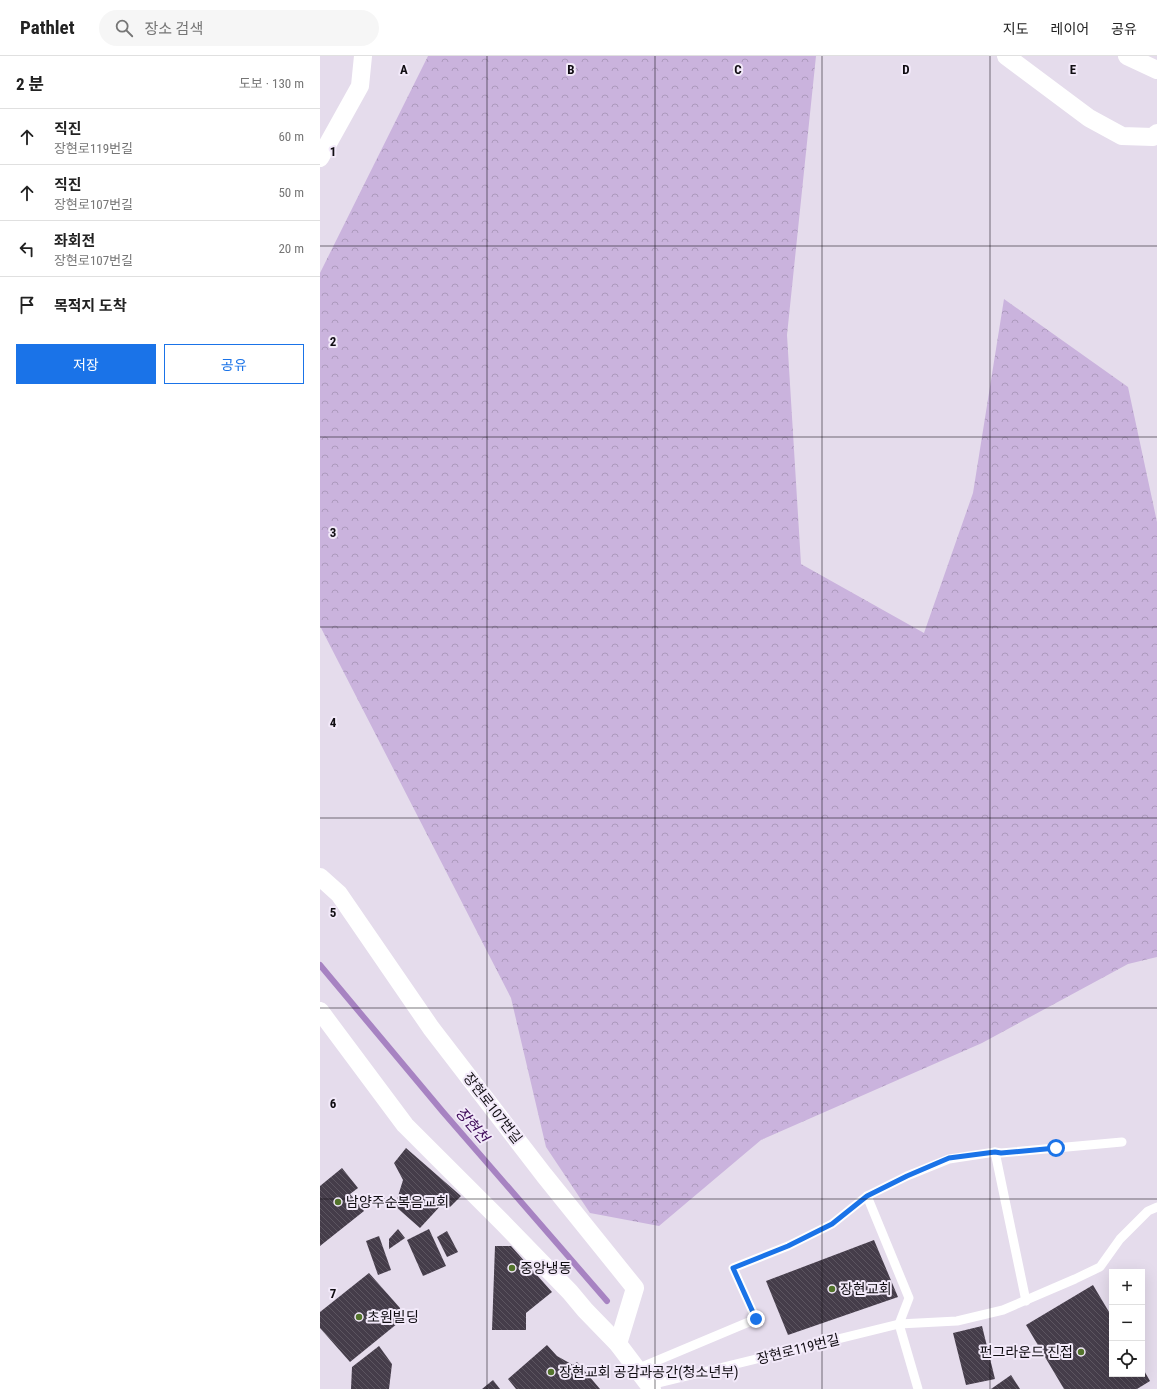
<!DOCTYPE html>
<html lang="ko">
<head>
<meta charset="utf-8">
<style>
	:root { --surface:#fff; --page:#f6f6f6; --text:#222; --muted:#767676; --line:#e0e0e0; --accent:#1a73e8 }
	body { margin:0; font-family:"Roboto Condensed","Noto Sans KR",sans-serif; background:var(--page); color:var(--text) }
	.controls { position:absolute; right:12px; bottom:12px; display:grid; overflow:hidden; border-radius:0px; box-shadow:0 4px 16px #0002 }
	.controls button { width:36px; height:36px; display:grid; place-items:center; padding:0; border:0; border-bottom:1px solid var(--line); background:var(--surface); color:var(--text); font:20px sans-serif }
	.stop { position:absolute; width:12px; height:12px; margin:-9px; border:3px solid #1a73e8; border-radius:50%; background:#fff }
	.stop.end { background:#1a73e8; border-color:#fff; box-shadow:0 1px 4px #0008 }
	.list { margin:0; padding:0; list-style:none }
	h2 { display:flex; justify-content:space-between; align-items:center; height:52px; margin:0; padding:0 16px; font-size:17px }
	h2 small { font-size:13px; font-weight:400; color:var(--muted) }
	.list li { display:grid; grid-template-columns:26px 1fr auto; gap:12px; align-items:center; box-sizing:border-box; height:56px; padding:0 16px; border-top:1px solid var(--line) }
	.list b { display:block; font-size:15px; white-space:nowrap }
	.list p { margin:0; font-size:13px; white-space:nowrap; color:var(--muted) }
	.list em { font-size:13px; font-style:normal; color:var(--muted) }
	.actions { display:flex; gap:8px; padding:12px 16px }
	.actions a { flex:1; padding:9px 0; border:1px solid var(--accent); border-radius:0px; text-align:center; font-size:14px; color:var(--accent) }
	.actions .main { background:var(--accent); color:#fff }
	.icon { flex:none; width:22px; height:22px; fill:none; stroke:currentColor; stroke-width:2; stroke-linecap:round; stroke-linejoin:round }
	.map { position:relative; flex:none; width:837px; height:1333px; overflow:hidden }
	header { display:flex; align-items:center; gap:24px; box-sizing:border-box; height:56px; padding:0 20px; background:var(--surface); border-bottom:1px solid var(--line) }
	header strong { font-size:19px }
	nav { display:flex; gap:22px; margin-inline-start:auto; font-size:14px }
	.search { width:280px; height:36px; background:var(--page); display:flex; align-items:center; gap:10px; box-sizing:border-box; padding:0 14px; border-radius:22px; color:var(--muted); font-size:15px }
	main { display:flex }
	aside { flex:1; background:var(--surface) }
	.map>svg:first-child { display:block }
</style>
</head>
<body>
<header>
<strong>Pathlet</strong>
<div class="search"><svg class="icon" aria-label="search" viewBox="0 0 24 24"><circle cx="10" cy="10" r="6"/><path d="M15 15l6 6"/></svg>장소 검색</div>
<nav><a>지도</a><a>레이어</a><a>공유</a></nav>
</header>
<main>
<aside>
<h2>2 분<small>도보 · 130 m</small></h2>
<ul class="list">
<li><svg class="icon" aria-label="ahead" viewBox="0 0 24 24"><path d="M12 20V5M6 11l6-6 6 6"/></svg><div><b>직진</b><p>장현로119번길</p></div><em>60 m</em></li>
<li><svg class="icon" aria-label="ahead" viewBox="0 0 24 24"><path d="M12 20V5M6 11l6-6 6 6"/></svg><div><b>직진</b><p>장현로107번길</p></div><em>50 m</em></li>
<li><svg class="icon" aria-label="left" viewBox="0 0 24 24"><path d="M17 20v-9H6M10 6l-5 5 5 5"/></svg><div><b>좌회전</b><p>장현로107번길</p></div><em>20 m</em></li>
<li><svg class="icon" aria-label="arrive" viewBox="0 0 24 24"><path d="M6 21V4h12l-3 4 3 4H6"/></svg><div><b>목적지 도착</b></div></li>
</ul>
<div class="actions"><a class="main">저장</a><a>공유</a></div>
</aside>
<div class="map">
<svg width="837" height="1333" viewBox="0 0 837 1333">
	<defs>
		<pattern id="forest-crowns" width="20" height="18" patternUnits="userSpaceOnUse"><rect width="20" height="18" fill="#cab3dd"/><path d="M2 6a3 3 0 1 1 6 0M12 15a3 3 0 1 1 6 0" fill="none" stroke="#ac99bd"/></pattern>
		<pattern id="building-back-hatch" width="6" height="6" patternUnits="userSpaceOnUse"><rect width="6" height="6" fill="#453d4a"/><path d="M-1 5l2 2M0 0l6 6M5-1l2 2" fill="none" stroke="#5c5560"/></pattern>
	</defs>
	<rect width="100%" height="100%" fill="#e5dcec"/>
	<path fill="url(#forest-crowns)" d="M108,0H496L467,279L481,508L604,577L653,437L684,243L808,331L837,466V901L808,908L662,987L441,1084L339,1170L270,1157L226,1091L191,942L0,570V217Z"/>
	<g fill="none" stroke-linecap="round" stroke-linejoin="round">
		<path stroke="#a783c2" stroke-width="6" d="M0,909L123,1056L287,1245"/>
	</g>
	<g fill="url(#building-back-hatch)">
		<path d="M86,1092L141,1140L130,1151L124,1146L100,1172L75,1150L83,1124L74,1107Z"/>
		<path d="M22,1112L38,1132L30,1138L44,1155L0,1190V1130Z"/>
		<path d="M78,1173L85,1182L69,1193V1183Z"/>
		<path d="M109,1173L126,1210L103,1220L87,1184Z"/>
		<path d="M127,1175L138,1196L127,1201L117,1181Z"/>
		<path d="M59,1180L71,1214L58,1219L46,1185Z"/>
		<path d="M554,1184L578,1241L468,1279L446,1225Z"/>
		<path d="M175,1190H191L232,1236L206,1257V1274H172Z"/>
		<path d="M49,1217L80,1252L78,1267L30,1306L0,1272V1256Z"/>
		<path d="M773,1229L792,1261V1318H822V1311L830,1325L817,1333H744L706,1269Z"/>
		<path d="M662,1270L675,1323L646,1329L633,1277Z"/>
		<path d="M227,1289L237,1300L253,1309L257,1306L280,1333H196L188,1323Z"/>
		<path d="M59,1290L72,1308L69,1333H31L32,1311Z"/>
		<path d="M691,1319L700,1333H671Z"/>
		<path d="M173,1324L180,1333H162Z"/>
	</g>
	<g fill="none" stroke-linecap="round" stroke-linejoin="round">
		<g stroke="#fff" stroke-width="9">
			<path d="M675,1096L706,1245"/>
			<path d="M547,1140L589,1242L579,1268L598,1333"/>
			<path d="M317,1313L436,1263L413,1212L468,1190L512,1168L547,1140L587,1120L629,1103L675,1096L681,1097L802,1086"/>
			<path d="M330,1329L579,1268L637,1265L683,1254L755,1223L780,1211L800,1183L828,1155L837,1151"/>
		</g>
		<g stroke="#fff" stroke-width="18">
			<path d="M686,0L769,62L802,80L833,81L837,77"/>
			<path d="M807,0L837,14"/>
			<path d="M0,102L40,30L43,0"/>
			<path d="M0,821L19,838L111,972L224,1119L315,1232L298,1288"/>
			<path d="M0,955L85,1069L184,1168L250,1236L265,1254L298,1288L332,1333"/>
		</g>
	</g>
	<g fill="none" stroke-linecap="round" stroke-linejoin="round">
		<path stroke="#1a73e8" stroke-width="5" d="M436,1263L413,1212L468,1190L512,1168L547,1140L587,1120L629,1102L675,1096L681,1097L736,1092"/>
	</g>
	<path fill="none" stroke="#100d12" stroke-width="1" stroke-opacity="0.55" d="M167,0V1333M335,0V1333M502,0V1333M670,0V1333M0,190H837M0,381H837M0,571H837M0,762H837M0,952H837M0,1143H837"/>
	<g fill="#53742c" stroke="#f2e9f9" stroke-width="1.5">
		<circle cx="18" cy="1146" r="4"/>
		<circle cx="192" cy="1212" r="4"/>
		<circle cx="512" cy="1233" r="4"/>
		<circle cx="39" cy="1261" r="4"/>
		<circle cx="761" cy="1296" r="4"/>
		<circle cx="231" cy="1316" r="4"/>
	</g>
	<g text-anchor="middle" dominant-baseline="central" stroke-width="4" stroke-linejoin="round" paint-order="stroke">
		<g font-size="14" fill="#100d12" stroke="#f2e9f9">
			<text transform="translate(173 1052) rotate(52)">장현로107번길</text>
			<text transform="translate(478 1293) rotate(-14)">장현로119번길</text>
		</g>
		<g font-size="14" fill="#100d12" stroke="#f2e9f9" text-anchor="start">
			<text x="26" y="1146">남양주순복음교회</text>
			<text x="200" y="1212">중앙냉동</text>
			<text x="520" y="1233">장현교회</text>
			<text x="47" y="1261">초원빌딩</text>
			<text x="753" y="1296" text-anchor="end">펀그라운드 진접</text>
			<text x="239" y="1316">장현교회 공감과공간(청소년부)</text>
		</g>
		<g font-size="15" font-style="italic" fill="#3c0857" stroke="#f2e9f9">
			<text transform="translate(152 1069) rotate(49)">장현천</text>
		</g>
	</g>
	<g font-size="13" text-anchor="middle" font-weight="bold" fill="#100d12" stroke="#f2e9f9" stroke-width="4" stroke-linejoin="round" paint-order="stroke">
		<text x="84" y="18">A</text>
		<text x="251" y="18">B</text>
		<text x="418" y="18">C</text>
		<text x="586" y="18">D</text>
		<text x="753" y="18">E</text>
		<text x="13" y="100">1</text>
		<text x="13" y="290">2</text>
		<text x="13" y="481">3</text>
		<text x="13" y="671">4</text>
		<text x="13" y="861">5</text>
		<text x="13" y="1052">6</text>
		<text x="13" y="1242">7</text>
	</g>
</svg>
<div class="controls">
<button>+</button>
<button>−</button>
<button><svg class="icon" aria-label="locate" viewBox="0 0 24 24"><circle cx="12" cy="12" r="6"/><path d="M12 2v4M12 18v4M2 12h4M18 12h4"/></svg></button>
</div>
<div class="stop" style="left:736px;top:1092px"></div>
<div class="stop end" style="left:436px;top:1263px"></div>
</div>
</main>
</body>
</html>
